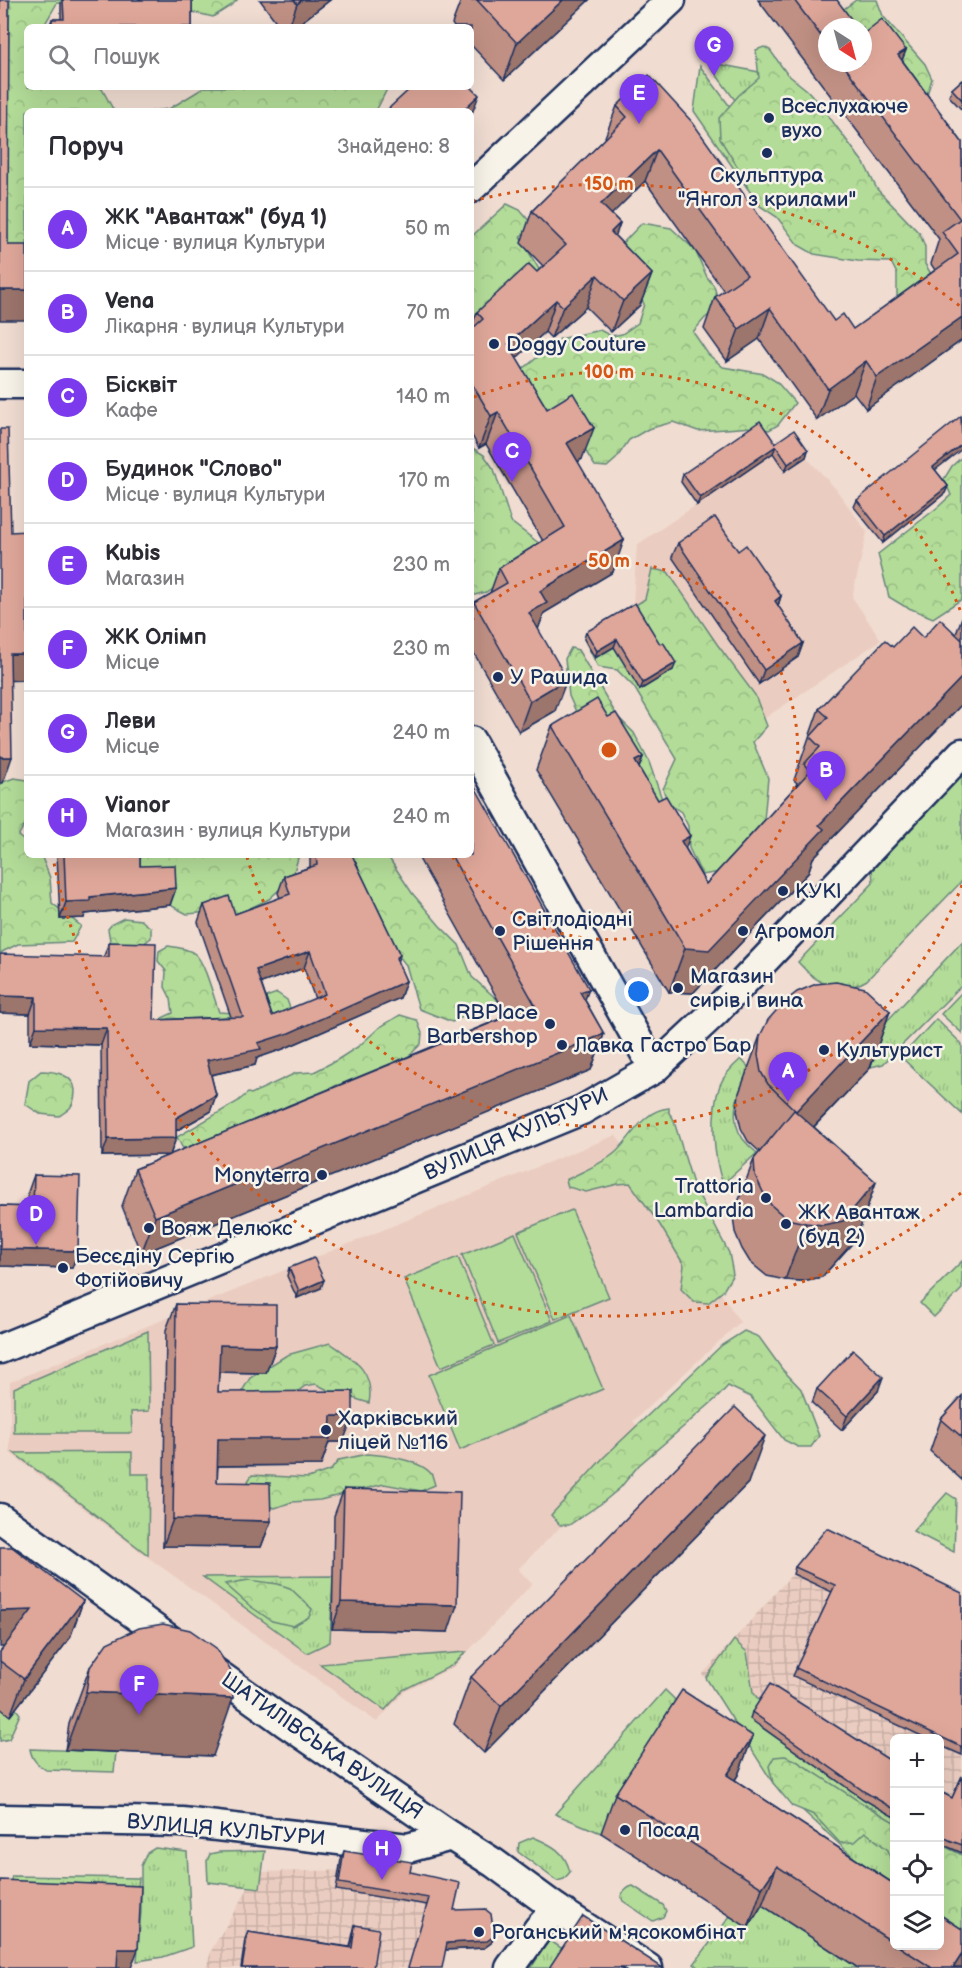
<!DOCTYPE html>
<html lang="uk">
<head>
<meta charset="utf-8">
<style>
	:root { --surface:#fff; --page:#f7f7f7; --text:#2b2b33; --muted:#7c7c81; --line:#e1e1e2; --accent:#7c3aed }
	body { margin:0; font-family:"Balsamiq Sans",sans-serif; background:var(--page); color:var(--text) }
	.controls { position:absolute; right:18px; bottom:18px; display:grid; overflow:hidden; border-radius:9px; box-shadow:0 6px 24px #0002 }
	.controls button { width:54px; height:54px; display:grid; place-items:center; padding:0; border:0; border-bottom:2px solid var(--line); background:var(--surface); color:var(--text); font:30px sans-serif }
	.compass { position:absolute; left:818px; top:18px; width:54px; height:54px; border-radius:50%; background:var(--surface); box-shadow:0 6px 24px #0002; rotate:144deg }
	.you { position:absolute; left:639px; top:992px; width:21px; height:21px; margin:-15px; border:4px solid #fff; border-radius:50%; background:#1a73e8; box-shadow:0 0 0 9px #1a73e833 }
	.badge { display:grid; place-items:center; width:39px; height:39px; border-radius:50%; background:var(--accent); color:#fff; font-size:20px; font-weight:700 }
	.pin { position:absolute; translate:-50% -50px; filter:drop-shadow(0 2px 3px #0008) }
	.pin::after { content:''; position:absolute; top:32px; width:21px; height:18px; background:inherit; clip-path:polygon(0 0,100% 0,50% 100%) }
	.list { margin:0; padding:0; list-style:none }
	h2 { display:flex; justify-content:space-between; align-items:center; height:78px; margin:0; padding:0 24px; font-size:26px }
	h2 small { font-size:20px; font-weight:400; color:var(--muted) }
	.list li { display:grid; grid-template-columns:39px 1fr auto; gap:18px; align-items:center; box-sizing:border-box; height:84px; padding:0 24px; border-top:2px solid var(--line) }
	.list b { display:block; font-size:22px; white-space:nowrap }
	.list p { margin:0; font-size:20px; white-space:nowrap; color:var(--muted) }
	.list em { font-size:20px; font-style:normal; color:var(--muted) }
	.icon { flex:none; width:33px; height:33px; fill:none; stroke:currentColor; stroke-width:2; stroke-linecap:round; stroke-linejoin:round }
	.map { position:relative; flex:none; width:962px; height:1968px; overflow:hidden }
	.search { position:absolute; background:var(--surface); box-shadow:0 6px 24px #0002; left:24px; top:24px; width:450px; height:66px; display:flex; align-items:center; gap:15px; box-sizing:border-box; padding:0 21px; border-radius:9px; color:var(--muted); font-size:22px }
	.panel { position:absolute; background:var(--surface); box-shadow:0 6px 24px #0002; left:24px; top:108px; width:450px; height:750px; border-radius:9px }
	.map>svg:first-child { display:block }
</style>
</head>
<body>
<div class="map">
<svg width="962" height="1968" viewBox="0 0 962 1968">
	<defs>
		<pattern id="industrial-grid" width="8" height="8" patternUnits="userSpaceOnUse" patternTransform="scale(1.5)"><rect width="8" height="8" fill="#ebccc0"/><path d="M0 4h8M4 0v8" fill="none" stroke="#c9b0a7"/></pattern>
		<pattern id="grass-tufts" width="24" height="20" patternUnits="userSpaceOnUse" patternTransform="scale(1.5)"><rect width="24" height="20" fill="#b3dc98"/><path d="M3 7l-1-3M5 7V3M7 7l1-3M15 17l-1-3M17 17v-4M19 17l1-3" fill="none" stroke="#99bd85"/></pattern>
		<pattern id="forest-crowns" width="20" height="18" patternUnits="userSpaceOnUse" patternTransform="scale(1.5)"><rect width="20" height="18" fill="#b3dc98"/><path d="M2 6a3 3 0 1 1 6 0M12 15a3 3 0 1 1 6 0" fill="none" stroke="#99bd85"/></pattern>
	</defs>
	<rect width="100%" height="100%" fill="#f0dcd1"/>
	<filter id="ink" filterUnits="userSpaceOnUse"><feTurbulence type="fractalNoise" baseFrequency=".0167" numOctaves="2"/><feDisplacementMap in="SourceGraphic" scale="12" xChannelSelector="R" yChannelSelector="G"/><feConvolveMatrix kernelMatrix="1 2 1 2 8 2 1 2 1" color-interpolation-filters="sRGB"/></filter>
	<g filter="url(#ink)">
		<g fill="#ebccc0">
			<path d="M773,453L785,471L806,457L835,488L867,532L852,597L881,640L728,743L633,604L637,545Z"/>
			<path d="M616,1135L740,1322L633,1421L649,1439L518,1569L532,1584L453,1667L404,1692L377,1722L149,1558L10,1453V1382Z"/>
		</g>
		<g fill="url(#industrial-grid)">
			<path d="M795,1571L962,1601V1853L940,1843V1738H894V1817L863,1799L754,1723L702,1675Z"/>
			<path d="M407,1869L459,1885L436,1968H206L212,1949L258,1872Z"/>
		</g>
		<g fill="url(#grass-tufts)" stroke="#67867b" stroke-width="1.5">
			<path d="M707,62L759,72L769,83L740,107Z"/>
			<path d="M700,66L734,112L733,131L748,189L694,111Z"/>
			<path d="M962,772V881L867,980C839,997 818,985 798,962L873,883L872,867Z"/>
			<path d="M962,942V985L883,1064L871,1067L845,1043L886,1022Z"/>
			<path d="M936,1019L962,1044V1114L901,1057Z"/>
			<path d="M741,1059L751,1070C738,1090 727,1116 743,1139C747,1144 752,1149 757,1153L723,1184C713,1157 710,1112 720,1085C724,1075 733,1066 741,1059Z"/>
			<path d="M962,1261V1289L934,1317L920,1303Z"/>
			<path d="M148,1331L149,1411L131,1412L132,1433H14V1388Z"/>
			<path d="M132,1452V1474H149L148,1555L14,1453Z"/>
			<path d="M947,1493L956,1499L954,1552L913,1531Z"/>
			<path d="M333,1576L330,1642L307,1653L203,1577Z"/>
			<path d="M734,1640L747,1652L753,1692L795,1751L894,1806V1890L861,1864L773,1783L706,1678Z"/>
			<path d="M466,1652L453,1665L403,1690L385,1710L320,1664Z"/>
			<path d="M665,1690L701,1725L693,1746L601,1833L555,1814Z"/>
			<path d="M30,1749L116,1752L114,1772L46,1770C37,1764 32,1760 30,1749Z"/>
			<path d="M533,1837C552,1845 565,1851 570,1872L564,1879L557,1881L518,1852L519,1843Z"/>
			<path d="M155,1848L187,1852L192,1947L163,1957L137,1961L141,1911V1866L147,1853Z"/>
			<path d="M265,1851L260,1888L208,1882L207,1861L210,1854L219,1852Z"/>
			<path d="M12,1876L139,1878L137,1902L7,1896Z"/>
			<path d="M633,1886L663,1905L666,1911L663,1917L653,1921L623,1901L621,1896C624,1891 627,1887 633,1886Z"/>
			<path d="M762,1905L858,1968H699L694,1964L730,1916L748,1927Z"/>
			<path d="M549,1940L569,1953L560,1968H531Z"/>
		</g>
		<g fill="url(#forest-crowns)" stroke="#67867b" stroke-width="1.5">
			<path d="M10,0H237L232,5L213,17L180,9L100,3H57L45,24V27H27V87H98L102,89L114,111H27V272L10,265C2,177 7,89 10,0Z"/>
			<path d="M856,0H877L883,16L925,64L932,79L927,94L863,54V27H834L833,17Z"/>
			<path d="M764,47L770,50L787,74L807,90L818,102L865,165L877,189L920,234L925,247V264L936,282L897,299V274L891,262L858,261L814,254L798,245L777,217L760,206L748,189L744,177L720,139L719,118L739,95L759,78L756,50Z"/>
			<path d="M205,87H387V89L376,111H152L169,109Z"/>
			<path d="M507,204L520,210L530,222L528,229L520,237L543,276L471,334V237Z"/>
			<path d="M642,223L671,228L695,250L707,277L714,286L720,307L705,318L693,332L708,354L723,367L764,374L777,382L795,403L778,425L769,430L753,427L698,431L673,422L648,429L629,440L616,459L607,467L595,466L574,433L541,429L515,381L523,369L560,339L600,330L611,336L622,334L638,323L644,304L619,247Z"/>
			<path d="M471,447L484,455L494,469L511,522L540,544L501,582L486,592L471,596Z"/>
			<path d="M962,457V599L933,618L904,606L889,597L878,554L938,507L951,495L944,479L952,466Z"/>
			<path d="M652,569L668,572L717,644L755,695L767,726L753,742L768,778L763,830L720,872L702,875L689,848L688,826L681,812L668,803L663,789L677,759L634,687L617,670L598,667L584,639L645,599Z"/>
			<path d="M571,648L578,650L617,716L634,733L649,762L663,802L660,821L586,734L569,696L565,659Z"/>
			<path d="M14,778L27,780V821L18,836L27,843V855H41L50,878L52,903L81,926L72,942L18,944L0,953V783Z"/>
			<path d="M141,855H299L292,878L269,899L234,916L211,912L187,914L170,905L162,875L142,873L138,859Z"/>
			<path d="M339,855H387L412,893L440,926L459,945L472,977L499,1001L452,1022L419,1009L406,965L389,943Z"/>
			<path d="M124,918L141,920L151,928V938L138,948L111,946L108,929L112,924Z"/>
			<path d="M168,946C176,947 189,949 195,954C205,962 214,999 219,1012L234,1013L252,1002L277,993L287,1000L291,1011L273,1023L154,1030L162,1018L173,1013L171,999L165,987L166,971L158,961L159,951Z"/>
			<path d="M400,1015L417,1020L422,1033L421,1044L405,1060L319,1103L297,1102L287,1106L267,1120L190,1151L182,1147L177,1137L237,1102L248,1093L251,1094L296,1073L314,1072L337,1060L359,1046L380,1027Z"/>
			<path d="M41,1071C54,1071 73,1074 75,1090C75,1096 74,1103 70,1108C67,1111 62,1114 59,1116L40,1114L25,1104L29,1081Z"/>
			<path d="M669,1108V1113L673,1118L693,1184L729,1253L733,1274L723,1291L708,1303L694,1302L681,1289L684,1265L660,1225L630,1183L618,1184L586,1192L568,1187L566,1180C581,1172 604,1163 616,1152C633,1136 643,1110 669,1108Z"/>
			<path d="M744,1331L759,1337L782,1369L801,1389L819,1436L811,1447H798L784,1440L751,1397L728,1386L718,1397L639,1465L620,1488L602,1503L569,1525H560L551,1515L603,1458L722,1345Z"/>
			<path d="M330,1343C353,1359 375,1371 369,1403L330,1391L316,1384L305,1386L266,1415L239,1396L250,1378L287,1355Z"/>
			<path d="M367,1454C384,1455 422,1460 432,1475C433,1478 434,1482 435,1485L421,1491L384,1484L320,1500L292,1502L275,1508L267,1506L248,1481L252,1475L308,1478L331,1470L339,1460Z"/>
			<path d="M249,1580L278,1584L290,1588L312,1609L309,1617L293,1626L272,1621L250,1606L225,1584Z"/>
			<path d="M0,1688L20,1714L9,1739L0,1741Z"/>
			<path d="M785,1756L795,1760L857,1800L894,1822V1874L888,1850L865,1832L854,1842L840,1843L814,1815L792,1806L773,1783L769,1766L774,1757Z"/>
			<path d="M940,1844L962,1855V1957L940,1942Z"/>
		</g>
		<g fill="#b3dc98" stroke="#67867b" stroke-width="1.5">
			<path d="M962,992V1033L941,1014Z"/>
			<path d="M572,1210L609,1297L555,1319L518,1232Z"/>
			<path d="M515,1233L552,1321L498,1343L462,1255Z"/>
			<path d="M458,1257L494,1345L441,1367L404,1279Z"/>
			<path d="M571,1315L603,1389L460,1450L429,1375Z"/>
		</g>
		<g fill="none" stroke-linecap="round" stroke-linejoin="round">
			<g stroke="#1b2f5e" stroke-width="33">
				<g id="minor">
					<path d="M471,188L671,0"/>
					<path d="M0,384H27"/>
					<path d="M471,741L654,1069"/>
					<path d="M0,1349L582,1110L654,1069L715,1012L962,753"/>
					<path d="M0,1518L286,1723L451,1836L494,1863L557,1909L648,1968"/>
					<path d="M0,1819L182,1822L408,1848L451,1836"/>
					<path d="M510,1968L539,1928L557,1909"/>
				</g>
			</g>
			<use href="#minor" stroke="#f7f3e8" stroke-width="28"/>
		</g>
		<g fill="#c09084" stroke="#1b2f5e" stroke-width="1.5" fill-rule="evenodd">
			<path d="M62,0H192V27H49L52,19H61V3Z"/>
			<path d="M260,0H330L295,27H280Z"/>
			<path d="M461,0H589L504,80L471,45V27H454L452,24Z"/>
			<path d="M758,0H837L827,27V63H863L906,50L902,60L962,142V340L866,409L854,393L817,420L759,339L727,361L704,329L715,297L724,291L645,181L611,214L620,223L615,236L652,274L640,305L611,332L586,307L551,338L545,332L516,358L547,409L582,459L578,462L613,572L544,613L538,629L555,711L519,732L471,648V611L474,602L490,593L499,568L543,541L486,444L479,448L471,434V328L477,312L537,272L543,266L521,243L532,211L606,138L605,137L617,106L834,321L853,329L935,270L931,264L939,239Z"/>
			<path d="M962,80V110L949,96L952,89Z"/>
			<path d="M775,443L808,450L806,457L785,471L773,453L697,505L681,482L683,474Z"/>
			<path d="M935,470L948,486L945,493L883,543L854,507L857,500Z"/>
			<path d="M678,543L738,551L781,596L778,606L803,643L798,657L759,684L672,557Z"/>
			<path d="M962,617V704L813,858L808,873L693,993L669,992L536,770L552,726L643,757L639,768L706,884L795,787L797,783L794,780L819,709L893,647L923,638L956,634Z"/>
			<path d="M586,632L660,644L673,670L640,690L614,647L595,658L584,639Z"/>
			<path d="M57,855H140V866L176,888L170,905L85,914L84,918L60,919Z"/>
			<path d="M310,855H352L400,955L397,962L406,981L400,998L283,1049L257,1058L255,1065L211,1075L216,1095L210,1112L176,1131V1138L170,1155L102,1156L101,1045L30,1043V1014L0,1013L104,956L109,942L154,1020L231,1017L198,922L204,905L235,914L280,898L278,893L284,876L310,867ZM304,968L315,999L272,1016L261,983Z"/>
			<path d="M417,855H471L585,1000L604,1034L591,1070L141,1254L122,1206L135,1169L507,1016Z"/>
			<path d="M890,1011L870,1068L814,1127L876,1182L856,1239L822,1277L802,1281L785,1280L767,1276L750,1262L742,1249L735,1232L733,1216L754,1159L760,1152L748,1141L741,1128L737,1111L739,1093L760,1036Z"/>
			<path d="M34,1175L78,1251L72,1268L0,1266V1206L28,1207V1192Z"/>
			<path d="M289,1268L321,1288L297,1298L287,1276Z"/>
			<path d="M176,1304L276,1346L266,1373L219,1372L218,1392L343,1442H329L321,1465L218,1466L217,1482L271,1521L261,1547L163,1546L166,1330Z"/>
			<path d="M817,1389L878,1391L842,1430L812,1403Z"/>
			<path d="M962,1396V1480L930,1451L941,1419Z"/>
			<path d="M748,1483L484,1753L454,1724L471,1677Z"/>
			<path d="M344,1489L448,1632L332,1629L334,1516Z"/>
			<path d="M795,1567L962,1593V1755L939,1745V1738H926L793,1676L832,1592L793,1574Z"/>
			<path d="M83,1601L70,1638L10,1716L0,1708V1652Z"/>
			<path d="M90,1667L213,1756L65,1750L69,1724Z"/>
			<path d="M752,1712L894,1763V1817L863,1799L750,1719Z"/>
			<path d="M753,1736L738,1775L735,1780L894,1884V1946H939L962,1968H858L762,1905L748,1928L601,1833L615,1794Z"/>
			<path d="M962,1776V1853L939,1843V1791L952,1798Z"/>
			<path d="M344,1851L410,1872L454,1910L491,1943L484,1948L446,1950L427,1905L336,1890L341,1859Z"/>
			<path d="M355,1925L373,1968H241L245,1939L248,1932L350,1947L353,1933Z"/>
		</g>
		<g fill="#9c756c" stroke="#1b2f5e" stroke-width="1.5">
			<path d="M302,0H330L295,27H289L297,4Z"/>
			<path d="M563,0H589L504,80L517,43Z"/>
			<path d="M906,50L894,81L898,55Z"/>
			<path d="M479,95L471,116V111H462Z"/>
			<path d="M657,150L645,181L590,236L601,204Z"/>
			<path d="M620,223L609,255L611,232Z"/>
			<path d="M652,274L640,305L611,332L623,301Z"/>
			<path d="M597,275L586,307L551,338L563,307Z"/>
			<rect x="0" y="290" width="27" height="30"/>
			<path d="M556,300L545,332L497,376L508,344Z"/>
			<path d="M770,308L759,339L727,361L739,329Z"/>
			<path d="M962,317V340L866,409L877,377Z"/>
			<path d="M866,361L854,393L817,420L828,389Z"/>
			<path d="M498,412L486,444L479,448L491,416Z"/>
			<path d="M594,428L582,459L556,475L567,443Z"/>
			<path d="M962,444V449L930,474L933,467Z"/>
			<path d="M776,446L773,453L697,505L700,498Z"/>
			<path d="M808,450L806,457L785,471L788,464Z"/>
			<path d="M948,486L945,493L883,543L885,536Z"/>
			<path d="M624,540L613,572L544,613L536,635L529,613L540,591Z"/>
			<path d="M781,596L776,611L775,601Z"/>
			<path d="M617,639L614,647L595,658L597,651Z"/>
			<path d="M803,643L798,657L759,684L764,670Z"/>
			<path d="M10,654H27V680L0,681Z"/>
			<path d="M676,663L673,670L640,690L643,683Z"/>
			<path d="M962,677V704L813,858L808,873L693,993L669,992L685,948L819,825Z"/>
			<path d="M567,679L555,711L519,732L530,701Z"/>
			<path d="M0,757H12L3,783H0Z"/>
			<path d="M643,757L627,800L635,761Z"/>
			<path d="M690,836L674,879L681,841Z"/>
			<path d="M176,888L170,905L85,914L84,918L60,919L66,902L90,897Z"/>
			<path d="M310,951L304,968L250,987L256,970Z"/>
			<path d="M406,981L400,998L283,1049L257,1058L255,1065L201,1077L207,1060L258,1043Z"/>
			<path d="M589,989L575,1026L580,992Z"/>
			<path d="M0,996L36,997L30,1014L0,1013Z"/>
			<path d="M890,1011L870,1068L775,1167L796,1111Z"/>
			<path d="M36,1027L107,1028L101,1045L30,1043Z"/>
			<path d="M604,1034L591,1070L141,1254L155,1217Z"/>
			<path d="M216,1095L210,1112L170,1134L176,1118Z"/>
			<path d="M176,1138L170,1155L102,1156L108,1139Z"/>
			<path d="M876,1182L856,1239L822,1277L802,1281L785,1280L806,1223Z"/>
			<path d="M0,1249L78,1251L72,1268L0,1266Z"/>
			<path d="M324,1280L321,1288L297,1298L299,1291Z"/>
			<path d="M220,1345L276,1346L266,1373L210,1372Z"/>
			<path d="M883,1377L878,1391L842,1430L847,1416Z"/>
			<path d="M331,1416H353L343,1442H329L321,1465L208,1466L218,1439Z"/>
			<path d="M765,1436L748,1483L484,1753L501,1706Z"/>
			<path d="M173,1519L271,1521L261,1547L163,1546Z"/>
			<path d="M83,1601L70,1638L10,1716L24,1679Z"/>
			<path d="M341,1602L457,1605L448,1632L332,1629Z"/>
			<path d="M32,1610L18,1647H0V1611Z"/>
			<path d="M86,1692L233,1698L213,1756L65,1750Z"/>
			<path d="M753,1736L738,1775L712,1814L727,1775Z"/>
			<path d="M777,1866L762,1905L748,1928L762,1888Z"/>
			<path d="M494,1936L491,1943L484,1948L444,1950L447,1943Z"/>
			<path d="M118,1949H138L131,1968H111Z"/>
			<path d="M962,1954V1968H953Z"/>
		</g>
		<g fill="#dfa79a" stroke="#1b2f5e" stroke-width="1.5" fill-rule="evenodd">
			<path d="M0,0H9L8,245H27V290H0Z"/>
			<path d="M63,0H192V27H52V19H64Z"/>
			<path d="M294,0H302L297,4Z"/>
			<path d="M477,0H563L517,43Z"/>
			<path d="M794,0H837L857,27H827V44Z"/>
			<path d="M882,19L906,50L898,55L962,142V317L877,377L866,361L828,389L770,308L739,329L715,297L747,275L657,150L601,204L620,223L611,232L652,274L623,301L597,275L563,307L556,300L508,344L547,409L573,393L594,428L567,443L624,540L540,591L547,603L529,613L567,679L530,701L474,602L507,583L499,568L565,527L498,412L491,416L471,382V330L483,319L477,312L529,264L537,272L566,245L532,211L627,117L617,106L649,75L693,123L834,321L843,314L853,329L958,254L942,232L960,219L842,63H863V34Z"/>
			<path d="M962,80V100L952,89Z"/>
			<path d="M412,87H471L479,95L462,111H453L451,109L449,111H386Z"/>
			<path d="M961,416L962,444L933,467L948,486L885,536L857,500Z"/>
			<path d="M760,421L775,443L794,430L808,450L788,464L776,446L700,498L683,474Z"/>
			<path d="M0,429H8L11,532L27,531V654H10L12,757H0Z"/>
			<path d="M715,517L738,551L746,545L781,596L775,601L803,643L764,670L678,543Z"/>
			<path d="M635,603L660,644L663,642L676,663L643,683L617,639L597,651L586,632Z"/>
			<path d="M940,619L962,640V677L819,825L824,829L709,950L685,948L552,726L597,699L608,717L616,713L643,757L635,761L658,800L666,796L690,836L681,841L706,884L810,771L804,764L820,747L810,737L828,717L819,709L885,640L893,647L912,627L923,638Z"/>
			<path d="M471,780L589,989L580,992L604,1034L155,1217L135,1169L535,1005L451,855H471Z"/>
			<path d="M64,855H140V866L175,865L176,888L90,897V901L66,902Z"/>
			<path d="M316,855H352L400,955L396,958L406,981L289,1033L258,1043L261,1049L207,1060L216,1095L176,1118V1138L108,1139L107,1028L36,1027V997L0,996V954L109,957V942L156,943L154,1020L243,1017L204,905L229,896L235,914L290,894L284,876L317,865ZM310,951L325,994L272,1016L256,970Z"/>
			<path d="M836,982L865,988L890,1011L796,1111L768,1084L761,1072L758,1055L760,1036L768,1020L783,1003L797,992L816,984Z"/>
			<path d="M794,1110L876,1182L843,1221L823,1225L806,1223L787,1219L771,1205L763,1192L755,1175L754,1159Z"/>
			<path d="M34,1175L80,1176L78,1251L0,1249V1206L33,1207Z"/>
			<path d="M314,1258L324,1280L299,1291L289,1268Z"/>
			<path d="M176,1304L276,1305V1346L220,1345L218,1392L353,1391V1416H331L330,1439H218L217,1482L270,1483L271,1521L173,1519Z"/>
			<path d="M853,1350L883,1377L847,1416L817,1389Z"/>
			<path d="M962,1396V1437L941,1419Z"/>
			<path d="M735,1407L765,1436L501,1706L471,1677Z"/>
			<path d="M344,1489L460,1492L457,1605L341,1602Z"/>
			<path d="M827,1528L962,1593V1747L796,1668L835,1585L795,1567Z"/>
			<path d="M0,1547H12L83,1601L24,1679L0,1661V1652L32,1610L0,1611Z"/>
			<path d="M163,1624L190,1630L216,1648L231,1671L233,1698L86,1692L90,1667L107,1643L139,1628Z"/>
			<path d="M770,1684L894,1763V1809L865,1792L752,1712Z"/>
			<path d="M682,1690L753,1736L727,1775L894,1884V1943L777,1866L762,1888L615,1794Z"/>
			<path d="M962,1776V1845L949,1840L939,1834V1791L952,1798Z"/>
			<path d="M344,1851L412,1862L410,1872L460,1883L454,1910L485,1909L491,1914L494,1936L487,1941L447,1943L442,1968H408L429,1898L339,1883Z"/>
			<path d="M0,1880L141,1886L138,1949H118L117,1968H0Z"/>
			<path d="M939,1914L962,1929V1954L953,1968H932L898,1946H939Z"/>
			<path d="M583,1916L663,1968H549Z"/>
			<path d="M355,1925L379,1929L373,1968H242L248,1932L352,1948Z"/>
		</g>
	</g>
	<g fill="none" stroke="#d45514" stroke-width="3" stroke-dasharray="3 6">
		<path d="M472 620A189 189 0 1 1 452 856"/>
		<path d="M962 885A378 378 0 0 1 247 857M474 397A378 378 0 0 1 962 615"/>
		<path d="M961 1193A566 566 0 0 1 53 858M472 201A566 566 0 0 1 961 307"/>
	</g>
	<g fill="#1b2f5e" stroke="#f7f3e8" stroke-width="2">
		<circle cx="769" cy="118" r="6"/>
		<circle cx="767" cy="153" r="6"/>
		<circle cx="494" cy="344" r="6"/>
		<circle cx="498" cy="677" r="6"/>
		<circle cx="783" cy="891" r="6"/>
		<circle cx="500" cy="931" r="6"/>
		<circle cx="743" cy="931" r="6"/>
		<circle cx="678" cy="988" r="6"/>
		<circle cx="550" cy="1024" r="6"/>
		<circle cx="562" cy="1045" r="6"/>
		<circle cx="824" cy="1050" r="6"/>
		<circle cx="322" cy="1175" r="6"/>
		<circle cx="766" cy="1198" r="6"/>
		<circle cx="786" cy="1224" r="6"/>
		<circle cx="149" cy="1228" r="6"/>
		<circle cx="63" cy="1268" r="6"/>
		<circle cx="326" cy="1430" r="6"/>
		<circle cx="625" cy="1830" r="6"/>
		<circle cx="479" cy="1932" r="6"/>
	</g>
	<g text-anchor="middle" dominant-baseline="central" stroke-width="5" stroke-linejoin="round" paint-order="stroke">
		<g font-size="21" fill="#1b2f5e" stroke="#f7f3e8" text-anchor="start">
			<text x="781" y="106">Всеслухаюче<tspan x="781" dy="24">вухо</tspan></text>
			<text x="767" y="175" text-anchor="middle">Скульптура<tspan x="767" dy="24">"Янгол з крилами"</tspan></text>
			<text x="506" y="344">Doggy Сouture</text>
			<text x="510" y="677">У Рашида</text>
			<text x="795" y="891">КУКІ</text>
			<text x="512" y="919">Світлодіодні<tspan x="512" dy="24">Рішення</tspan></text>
			<text x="755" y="931">Агромол</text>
			<text x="690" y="976">Магазин<tspan x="690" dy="24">сирів і вина</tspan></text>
			<text x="538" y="1012" text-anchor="end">RBPlace<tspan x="538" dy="24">Barbershop</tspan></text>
			<text x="574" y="1045">Лавка Гастро Бар</text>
			<text x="836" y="1050">Культурист</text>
			<text x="310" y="1175" text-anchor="end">Monyterra</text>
			<text x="754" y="1186" text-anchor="end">Trattoria<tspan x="754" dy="24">Lambardia</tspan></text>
			<text x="798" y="1212">ЖК Авантаж<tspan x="798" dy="24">(буд 2)</tspan></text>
			<text x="161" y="1228">Вояж Делюкс</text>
			<text x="75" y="1256">Бесєдіну Сергію<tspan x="75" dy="24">Фотійовичу</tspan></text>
			<text x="338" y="1418">Харківський<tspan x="338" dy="24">ліцей №116</tspan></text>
			<text x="637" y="1830">Посад</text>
			<text x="491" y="1932">Роганський м'ясокомбінат</text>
		</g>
		<g font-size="21" fill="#1b2f5e" stroke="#f7f3e8">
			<text transform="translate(516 1134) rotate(-24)">ВУЛИЦЯ КУЛЬТУРИ</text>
			<text transform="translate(322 1746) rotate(35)">ШАТИЛІВСЬКА ВУЛИЦЯ</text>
			<text transform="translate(226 1830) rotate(5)">ВУЛИЦЯ КУЛЬТУРИ</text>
		</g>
	</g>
	<circle cx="609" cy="750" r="9" fill="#d45514" stroke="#f7f3e8" stroke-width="3"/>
	<g font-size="18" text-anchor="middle" font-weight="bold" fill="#d45514" stroke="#f7f3e8" stroke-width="5" stroke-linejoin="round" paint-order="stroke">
		<text x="609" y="190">150 m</text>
		<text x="609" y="378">100 m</text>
		<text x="609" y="567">50 m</text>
	</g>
</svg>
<div class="controls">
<button>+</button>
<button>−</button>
<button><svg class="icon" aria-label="locate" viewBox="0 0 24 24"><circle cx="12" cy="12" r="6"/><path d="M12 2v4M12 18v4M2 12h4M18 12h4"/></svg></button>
<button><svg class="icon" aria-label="layers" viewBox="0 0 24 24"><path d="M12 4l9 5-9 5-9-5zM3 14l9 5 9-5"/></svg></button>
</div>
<svg class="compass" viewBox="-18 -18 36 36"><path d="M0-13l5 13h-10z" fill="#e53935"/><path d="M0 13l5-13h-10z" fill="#7c7c81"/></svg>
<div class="you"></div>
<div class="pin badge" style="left:788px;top:1102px">A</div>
<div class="pin badge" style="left:826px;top:801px">B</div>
<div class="pin badge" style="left:512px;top:482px">C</div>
<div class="pin badge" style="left:36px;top:1245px">D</div>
<div class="pin badge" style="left:639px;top:124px">E</div>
<div class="pin badge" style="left:139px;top:1715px">F</div>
<div class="pin badge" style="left:714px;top:76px">G</div>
<div class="pin badge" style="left:382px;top:1880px">H</div>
<div class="search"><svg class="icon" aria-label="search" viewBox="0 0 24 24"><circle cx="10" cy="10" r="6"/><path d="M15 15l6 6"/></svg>Пошук</div>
<section class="panel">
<h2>Поруч<small>Знайдено: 8</small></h2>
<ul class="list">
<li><span class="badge">A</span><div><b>ЖК &quot;Авантаж&quot; (буд 1)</b><p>Місце · вулиця Культури</p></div><em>50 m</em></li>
<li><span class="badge">B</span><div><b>Vena</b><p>Лікарня · вулиця Культури</p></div><em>70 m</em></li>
<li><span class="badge">C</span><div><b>Бісквіт</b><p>Кафе</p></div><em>140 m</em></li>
<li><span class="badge">D</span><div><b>Будинок &quot;Слово&quot;</b><p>Місце · вулиця Культури</p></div><em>170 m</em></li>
<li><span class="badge">E</span><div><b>Kubis</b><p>Магазин</p></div><em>230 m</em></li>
<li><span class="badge">F</span><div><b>ЖК Олімп</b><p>Місце</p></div><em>230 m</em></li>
<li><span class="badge">G</span><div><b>Леви</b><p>Місце</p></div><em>240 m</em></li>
<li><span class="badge">H</span><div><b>Vianor</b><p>Магазин · вулиця Культури</p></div><em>240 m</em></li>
</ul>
</section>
</div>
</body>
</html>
